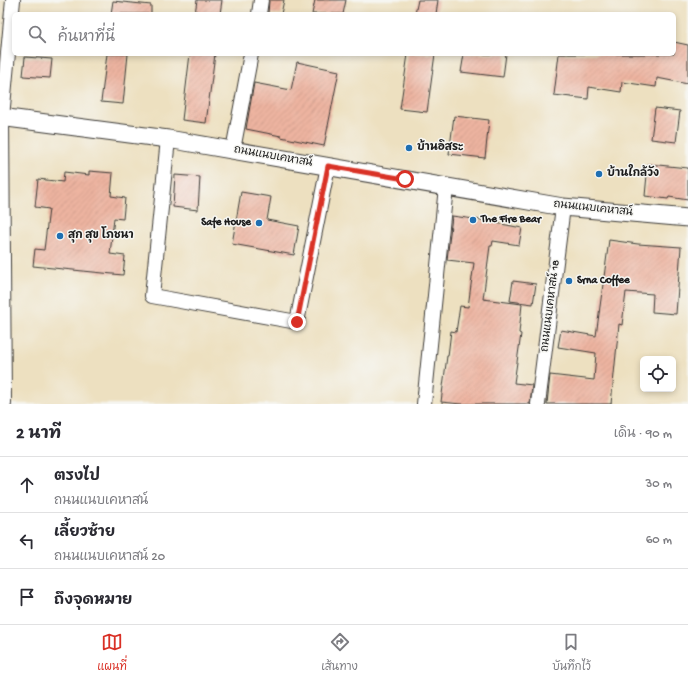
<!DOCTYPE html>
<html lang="th">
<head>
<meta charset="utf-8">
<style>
	:root { --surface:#fff; --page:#f7f7f7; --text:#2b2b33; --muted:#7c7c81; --line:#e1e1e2; --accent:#d93025 }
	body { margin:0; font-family:"Gochi Hand","Playpen Sans Thai",sans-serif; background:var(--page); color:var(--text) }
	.controls { position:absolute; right:12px; bottom:12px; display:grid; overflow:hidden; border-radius:6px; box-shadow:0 2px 6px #0003 }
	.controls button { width:36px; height:36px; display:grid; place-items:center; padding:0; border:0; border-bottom:1px solid var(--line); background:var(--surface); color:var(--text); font:20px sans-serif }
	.stop { position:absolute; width:12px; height:12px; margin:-9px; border:3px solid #d93025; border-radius:50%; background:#fff }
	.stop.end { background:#d93025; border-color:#fff; box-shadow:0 1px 4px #0008 }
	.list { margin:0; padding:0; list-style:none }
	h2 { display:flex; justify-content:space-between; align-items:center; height:52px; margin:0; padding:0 16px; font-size:17px }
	h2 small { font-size:13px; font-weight:400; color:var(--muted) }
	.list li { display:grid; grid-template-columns:26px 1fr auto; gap:12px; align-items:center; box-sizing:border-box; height:56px; padding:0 16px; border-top:1px solid var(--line) }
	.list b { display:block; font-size:15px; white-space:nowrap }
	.list p { margin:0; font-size:13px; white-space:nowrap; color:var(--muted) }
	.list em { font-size:13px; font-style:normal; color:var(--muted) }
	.icon { flex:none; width:22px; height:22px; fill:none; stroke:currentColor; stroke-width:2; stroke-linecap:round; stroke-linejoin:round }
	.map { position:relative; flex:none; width:688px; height:404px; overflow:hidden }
	.search { position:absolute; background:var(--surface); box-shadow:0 2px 6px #0003; left:12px; right:12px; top:12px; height:44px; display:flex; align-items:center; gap:10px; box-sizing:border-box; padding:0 14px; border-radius:6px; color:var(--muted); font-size:15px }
	.sheet { height:220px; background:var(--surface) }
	nav { display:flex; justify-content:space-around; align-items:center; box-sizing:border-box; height:56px; border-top:1px solid var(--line); background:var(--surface); font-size:11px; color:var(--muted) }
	nav a { display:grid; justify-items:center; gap:2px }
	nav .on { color:var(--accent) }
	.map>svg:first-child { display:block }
</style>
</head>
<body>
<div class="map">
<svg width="688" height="404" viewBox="0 0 688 404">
	<defs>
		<pattern id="building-hatch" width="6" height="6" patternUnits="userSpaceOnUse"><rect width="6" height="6" fill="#edb4a0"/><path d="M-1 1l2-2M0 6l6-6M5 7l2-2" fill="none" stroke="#cb9a89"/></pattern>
	</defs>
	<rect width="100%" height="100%" fill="#f6f6f2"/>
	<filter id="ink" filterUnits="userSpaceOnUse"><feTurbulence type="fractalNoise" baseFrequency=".025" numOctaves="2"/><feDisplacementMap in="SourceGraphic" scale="8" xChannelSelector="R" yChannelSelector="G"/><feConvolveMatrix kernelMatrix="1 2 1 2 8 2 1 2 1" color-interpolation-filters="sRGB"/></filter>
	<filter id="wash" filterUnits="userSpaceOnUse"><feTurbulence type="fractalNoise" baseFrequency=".012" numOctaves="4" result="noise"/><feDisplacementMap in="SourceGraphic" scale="16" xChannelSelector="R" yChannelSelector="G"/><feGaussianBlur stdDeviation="0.9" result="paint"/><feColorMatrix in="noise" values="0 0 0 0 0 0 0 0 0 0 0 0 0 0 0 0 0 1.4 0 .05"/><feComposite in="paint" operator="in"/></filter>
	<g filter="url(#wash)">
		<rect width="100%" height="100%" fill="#ede0c0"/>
		<g id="blocks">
			<g fill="url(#building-hatch)">
				<path d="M197,0H222L220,14H195Z"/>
				<path d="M269,0H284L281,14H268Z"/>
				<path d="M315,0H346L343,14H312Z"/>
				<path d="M418,0H438L436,14H415Z"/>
				<path d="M113,1L151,5V14H111Z"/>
				<path d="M674,42L688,45V84L657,78L656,87L622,82L621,92L589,87L588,99L554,95L559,54H674Z"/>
				<path d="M107,54H128L123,104L101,102Z"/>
				<path d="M190,54H215L206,123L182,120Z"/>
				<path d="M408,54H435L427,112L400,109Z"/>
				<path d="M464,54H506L503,77L461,72Z"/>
				<path d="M25,57L52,59L50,78L23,76Z"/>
				<path d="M297,62L339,71L324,146L281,137V136L246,129L254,83L291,90Z"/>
				<path d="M655,108L680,111L676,142L651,139Z"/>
				<path d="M454,116L489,120L485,158L449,154Z"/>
				<path d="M648,164L688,168V200L669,197L668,199L645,196Z"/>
				<path d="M89,171L113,173L111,196L125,198L123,219L114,218L110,254L125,256L123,275L33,266L35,249L44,250L49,209L35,207L38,179L63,182L64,172L89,175Z"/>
				<path d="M175,175L200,177L198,210L173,207Z"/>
				<path d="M241,192L271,197L267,220L299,226L294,255L232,244Z"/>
				<path d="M452,216L496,222V223L522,228L519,245L493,241L492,246H490L483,299L522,304L519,333L521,334L514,383L532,385L530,404H461L441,402L447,356H448L451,331L456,332L460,306L468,307L474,263L447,260Z"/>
				<path d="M609,240L638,244L681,247L676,314L652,312L653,294L626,292L622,325L619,324L611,404H547L550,375L594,380L596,353L558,347L561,330L596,336Z"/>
				<path d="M513,281L536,284L533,304L510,301Z"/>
			</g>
		</g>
	</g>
	<g filter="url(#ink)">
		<use href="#blocks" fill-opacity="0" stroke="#3b3935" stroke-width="1"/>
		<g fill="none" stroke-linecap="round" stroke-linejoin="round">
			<g stroke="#3b3935" stroke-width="16">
				<g id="minor">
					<path d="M259,14L261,0"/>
					<path d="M168,139L152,296L297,322L328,166"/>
					<path d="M233,150L251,54"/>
					<path d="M4,404L2,117L13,0"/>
					<path d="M424,404L446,187"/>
					<path d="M538,404L563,207"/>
				</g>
			</g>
			<g stroke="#3b3935" stroke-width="19">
				<path id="tertiary" d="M0,117L168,139L563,207L688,218"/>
			</g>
			<use href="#minor" stroke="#fff" stroke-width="14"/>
			<use href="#tertiary" stroke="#fff" stroke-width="17"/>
		</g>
	</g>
	<g fill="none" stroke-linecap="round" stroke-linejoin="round" filter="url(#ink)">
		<path stroke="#d93025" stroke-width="5" d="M297,322L328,166L405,179"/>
	</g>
	<g fill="#1f6fb2" stroke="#f6f6f2" stroke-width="1.5">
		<circle cx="409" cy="148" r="4"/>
		<circle cx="599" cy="174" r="4"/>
		<circle cx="473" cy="220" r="4"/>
		<circle cx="259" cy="223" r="4"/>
		<circle cx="60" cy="236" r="4"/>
		<circle cx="569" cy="281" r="4"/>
	</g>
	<g text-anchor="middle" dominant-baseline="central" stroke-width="3" stroke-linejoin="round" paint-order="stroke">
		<g font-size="11" font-weight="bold" fill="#1c1c1c" stroke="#f6f6f2" text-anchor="start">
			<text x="417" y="148">บ้านอิสระ</text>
			<text x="607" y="174">บ้านใกล้วัง</text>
			<text x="481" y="220">The Fire Bear</text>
			<text x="251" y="223" text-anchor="end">Safe House</text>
			<text x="68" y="236">สุก สุข โภชนา</text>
			<text x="577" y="281">Srna Coffee</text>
		</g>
		<g font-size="11" fill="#1c1c1c" stroke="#f6f6f2">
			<text transform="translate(273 157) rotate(10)">ถนนแนบเคหาสน์</text>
			<text transform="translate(593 209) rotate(6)">ถนนแนบเคหาสน์</text>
			<text transform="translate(551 306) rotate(-83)">ถนนแนบเคหาสน์ 18</text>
		</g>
	</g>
</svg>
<div class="controls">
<button><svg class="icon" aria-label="locate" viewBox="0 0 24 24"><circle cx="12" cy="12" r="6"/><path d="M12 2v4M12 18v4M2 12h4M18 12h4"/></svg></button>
</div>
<div class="stop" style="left:405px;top:179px"></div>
<div class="stop end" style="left:297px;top:322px"></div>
<div class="search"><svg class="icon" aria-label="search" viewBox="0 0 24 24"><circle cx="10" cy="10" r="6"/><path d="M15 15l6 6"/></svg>ค้นหาที่นี่</div>
</div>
<section class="sheet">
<h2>2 นาที<small>เดิน · 90 m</small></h2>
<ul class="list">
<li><svg class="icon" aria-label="ahead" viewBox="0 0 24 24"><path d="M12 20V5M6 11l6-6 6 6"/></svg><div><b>ตรงไป</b><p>ถนนแนบเคหาสน์</p></div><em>30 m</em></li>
<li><svg class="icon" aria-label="left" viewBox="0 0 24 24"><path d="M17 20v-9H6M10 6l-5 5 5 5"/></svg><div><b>เลี้ยวซ้าย</b><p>ถนนแนบเคหาสน์ 20</p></div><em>60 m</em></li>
<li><svg class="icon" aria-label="arrive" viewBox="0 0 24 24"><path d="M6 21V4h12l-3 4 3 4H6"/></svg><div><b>ถึงจุดหมาย</b></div></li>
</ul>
</section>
<nav>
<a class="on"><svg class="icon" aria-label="map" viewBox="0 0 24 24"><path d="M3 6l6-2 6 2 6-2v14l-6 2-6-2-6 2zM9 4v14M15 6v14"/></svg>แผนที่</a>
<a><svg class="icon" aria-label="directions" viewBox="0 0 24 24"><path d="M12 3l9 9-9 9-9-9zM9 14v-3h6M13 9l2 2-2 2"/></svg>เส้นทาง</a>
<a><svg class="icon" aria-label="saved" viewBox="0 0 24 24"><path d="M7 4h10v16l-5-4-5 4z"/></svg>บันทึกไว้</a>
</nav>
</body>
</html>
